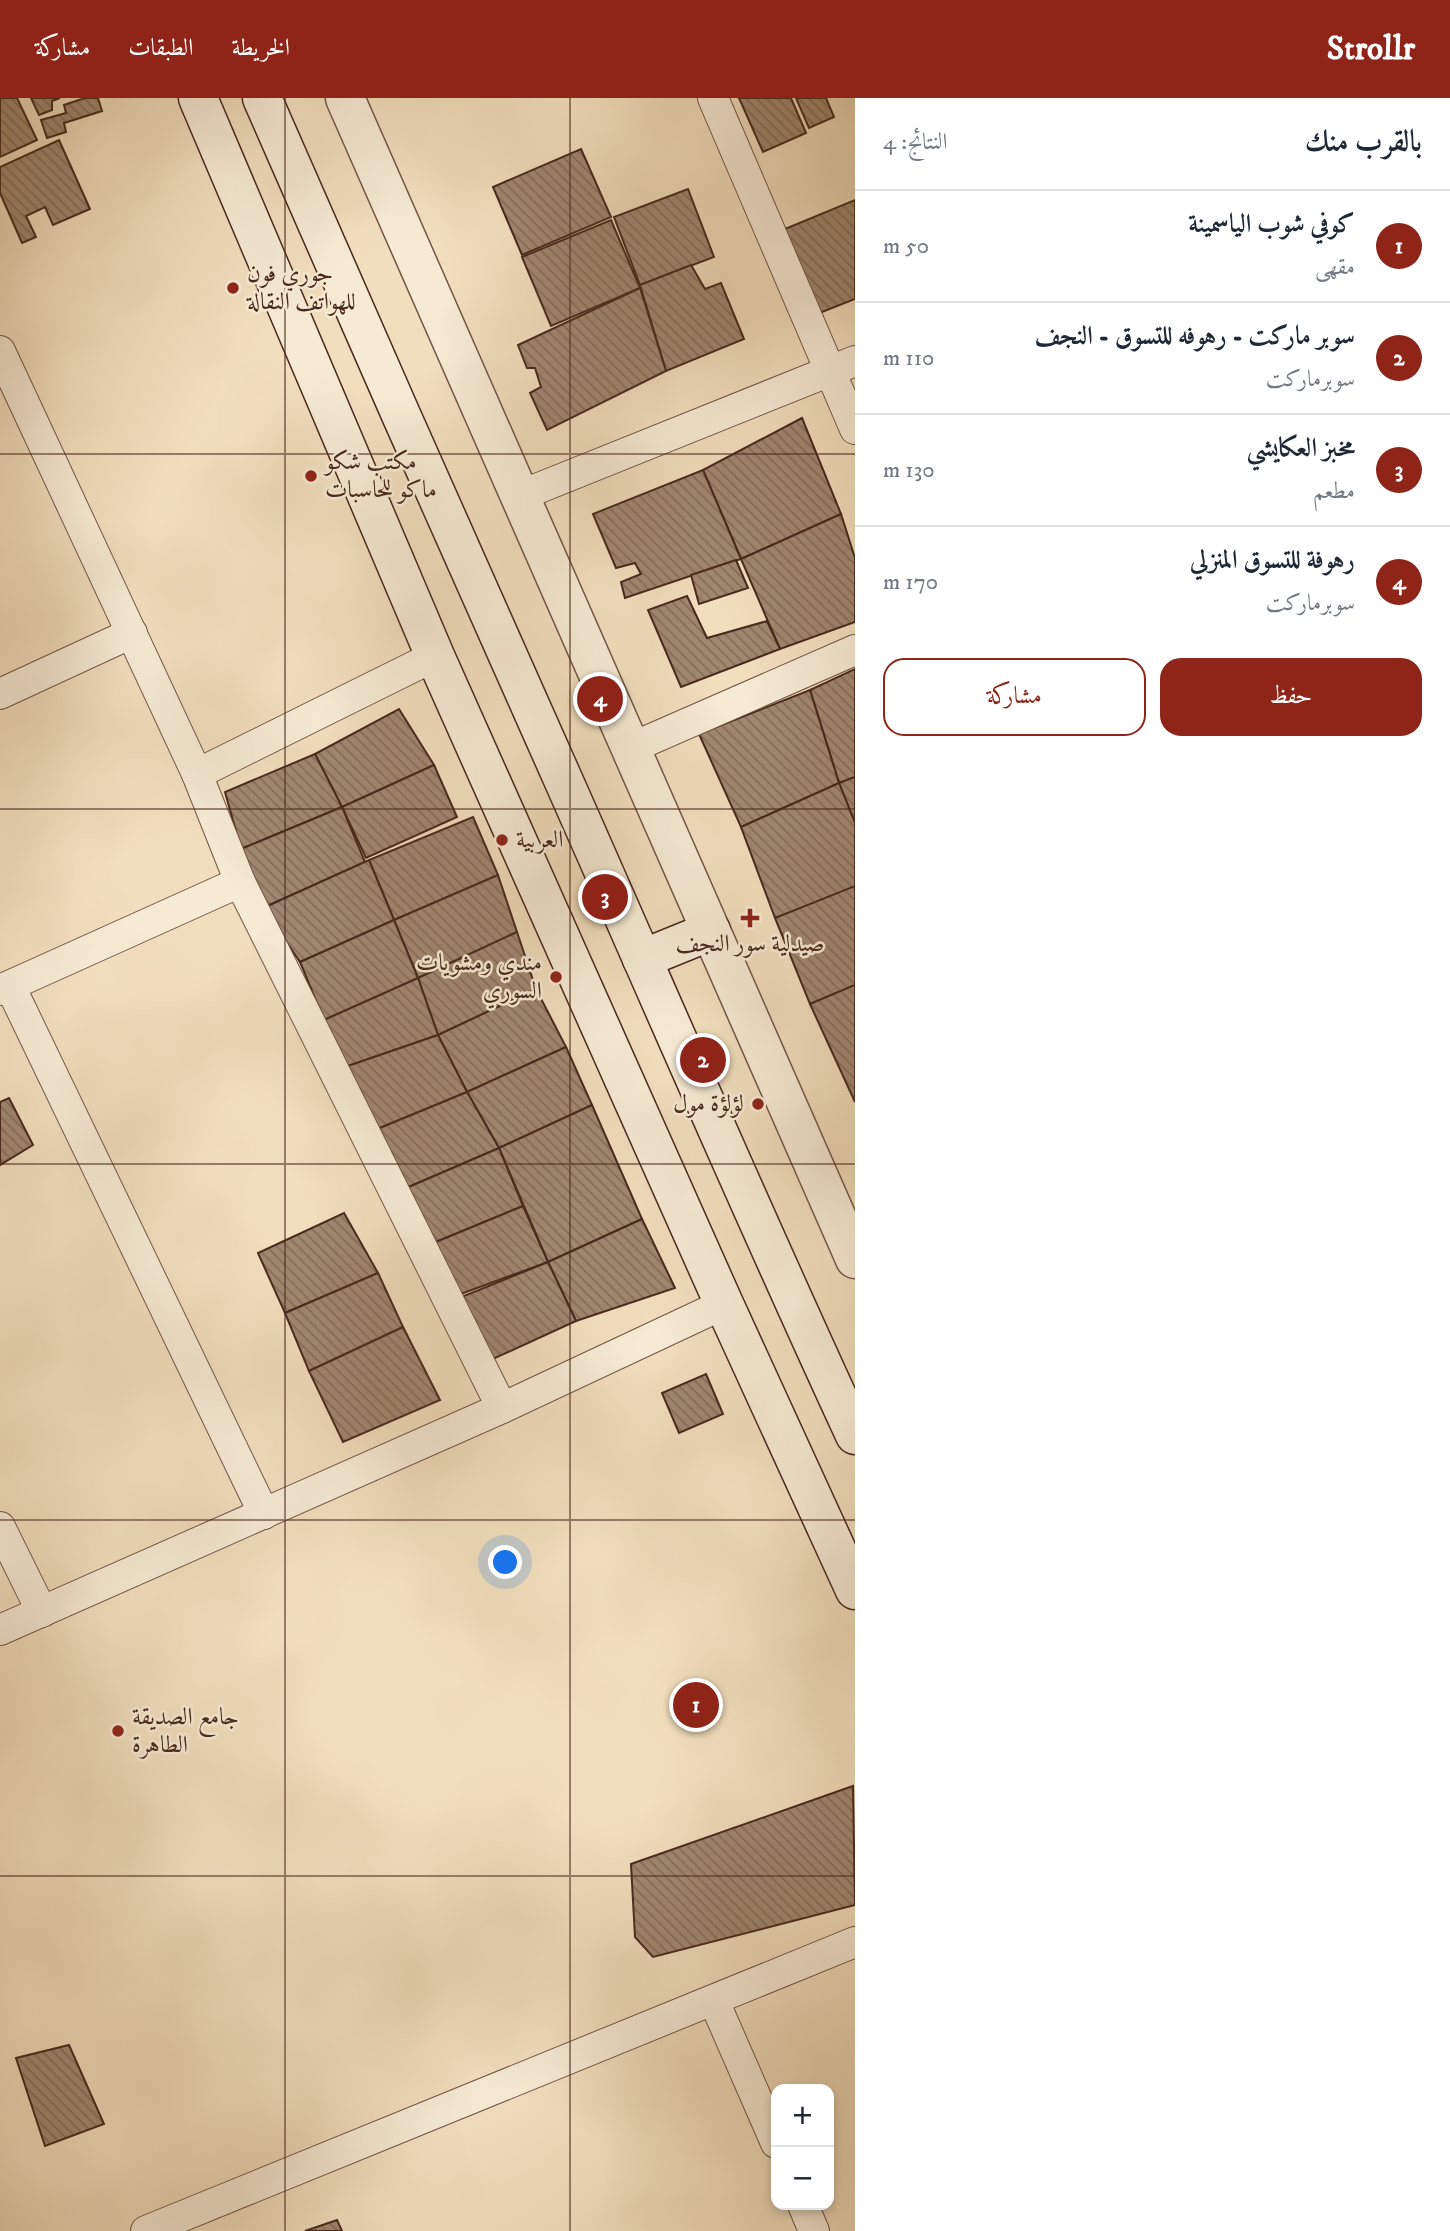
<!DOCTYPE html>
<html lang="ar">
<head>
<meta charset="utf-8">
<style>
	:root { --surface:#fff; --page:#f6f6f7; --text:#1f2937; --muted:#747a83; --line:#e0e1e3; --accent:#8f2418 }
	body { margin:0; font-family:"IM FELL DW Pica",Amiri,serif; background:var(--page); color:var(--text); direction:rtl }
	.controls { position:absolute; right:21px; bottom:21px; display:grid; overflow:hidden; border-radius:14px; box-shadow:0 4px 10px #0003 }
	.controls button { width:63px; height:63px; display:grid; place-items:center; padding:0; border:0; border-bottom:2px solid var(--line); background:var(--surface); color:var(--text); font:35px sans-serif }
	.you { position:absolute; left:506px; top:1465px; width:24px; height:24px; margin:-18px; border:5px solid #fff; border-radius:50%; background:#1a73e8; box-shadow:0 0 0 10px #1a73e833 }
	.badge { display:grid; place-items:center; width:46px; height:46px; border-radius:50%; background:var(--accent); color:#fff; font-size:23px; font-weight:700 }
	.pin { position:absolute; translate:-50% -50%; border:4px solid #fff; box-shadow:0 2px 7px #0006 }
	.list { margin:0; padding:0; list-style:none }
	h2 { display:flex; justify-content:space-between; align-items:center; height:91px; margin:0; padding:0 28px; font-size:30px }
	h2 small { font-size:23px; font-weight:400; color:var(--muted) }
	.list li { display:grid; grid-template-columns:46px 1fr auto; gap:21px; align-items:center; box-sizing:border-box; height:112px; padding:0 28px; border-top:2px solid var(--line) }
	.list b { display:block; font-size:26px; white-space:nowrap }
	.list p { margin:0; font-size:23px; white-space:nowrap; color:var(--muted) }
	.list em { font-size:23px; font-style:normal; color:var(--muted) }
	.actions { display:flex; gap:14px; padding:21px 28px }
	.actions a { flex:1; padding:16px 0; border:2px solid var(--accent); border-radius:21px; text-align:center; font-size:24px; color:var(--accent) }
	.actions .main { background:var(--accent); color:#fff }
	.map { position:relative; flex:none; width:855px; height:2133px; overflow:hidden; direction:ltr }
	header { display:flex; align-items:center; gap:42px; box-sizing:border-box; height:98px; padding:0 35px; background:var(--accent); color:#fff }
	header strong { font-size:33px }
	nav { display:flex; gap:38px; margin-inline-start:auto; font-size:24px }
	main { display:flex }
	aside { flex:1; background:var(--surface) }
	.map>svg:first-child { display:block }
</style>
</head>
<body>
<header>
<strong>Strollr</strong>
<nav><a>الخريطة</a><a>الطبقات</a><a>مشاركة</a></nav>
</header>
<main>
<aside>
<h2>بالقرب منك<small>النتائج: 4</small></h2>
<ul class="list">
<li><span class="badge">1</span><div><b>كوفي شوب الياسمينة</b><p>مقهى</p></div><em>50 m</em></li>
<li><span class="badge">2</span><div><b>سوبر ماركت - رهوفه للتسوق - النجف</b><p>سوبرماركت</p></div><em>110 m</em></li>
<li><span class="badge">3</span><div><b>مخبز العكايشي</b><p>مطعم</p></div><em>130 m</em></li>
<li><span class="badge">4</span><div><b>رهوفة للتسوق المنزلي</b><p>سوبرماركت</p></div><em>170 m</em></li>
</ul>
<div class="actions"><a class="main">حفظ</a><a>مشاركة</a></div>
</aside>
<div class="map">
<svg width="855" height="2133" viewBox="0 0 855 2133">
	<defs>
		<pattern id="building-back-hatch" width="6" height="6" patternUnits="userSpaceOnUse" patternTransform="scale(1.75)"><rect width="6" height="6" fill="#a08770"/><path d="M-1 5l2 2M0 0l6 6M5-1l2 2" fill="none" stroke="#846e5b"/></pattern>
	</defs>
	<rect width="100%" height="100%" fill="#f1debd"/>
	<filter id="stains"><feTurbulence type="fractalNoise" baseFrequency=".00286" numOctaves="4"/><feColorMatrix values="0 0 0 0 .2 0 0 0 0 .09 0 0 0 0 .02 0 0 0 .5 -.17"/></filter>
	<radialGradient id="worn" r=".72"><stop offset=".6" stop-color="#630" stop-opacity="0"/><stop offset="1" stop-color="#630" stop-opacity=".3"/></radialGradient>
	<g fill="url(#building-back-hatch)" stroke="#48291d" stroke-width="2">
		<path d="M0,0H17L37,42L0,59Z"/>
		<path d="M31,0H60L52,3V12L39,17Z"/>
		<path d="M85,0H98L102,13L64,25L66,34L47,40L41,22L66,15L64,7Z"/>
		<path d="M739,0H791L806,35L763,54Z"/>
		<path d="M796,0H826L834,19L809,30Z"/>
		<path d="M59,42L90,111L53,127L45,109L26,118L36,139L22,145L0,95V69Z"/>
		<path d="M581,51L611,119L522,157L493,89Z"/>
		<path d="M688,91L714,159L640,187L614,119Z"/>
		<path d="M855,102V201L817,216L780,133Z"/>
		<path d="M611,122L640,190L551,228L522,159Z"/>
		<path d="M691,167L705,191L721,185L744,241L666,273L640,187Z"/>
		<path d="M640,190L666,273L547,332L530,295L541,289L535,270H527L518,247Z"/>
		<path d="M802,320L841,416L741,461L703,372Z"/>
		<path d="M703,372L741,461L625,500L621,484L641,476L635,465L616,470L593,416Z"/>
		<path d="M841,416L855,460V524L780,551L741,461Z"/>
		<path d="M736,462L748,490L699,506L691,477Z"/>
		<path d="M687,498L707,540L767,523L780,551L681,589L648,512Z"/>
		<path d="M855,571V679L839,685L810,592Z"/>
		<path d="M810,592L839,685L741,729L699,636Z"/>
		<path d="M399,611L434,667L342,709L315,656Z"/>
		<path d="M315,656L342,709L241,751L225,694Z"/>
		<path d="M434,667L457,719L366,760L342,709Z"/>
		<path d="M855,679V725L839,685Z"/>
		<path d="M839,685L855,725V791L775,820L741,729Z"/>
		<path d="M342,709L365,764L263,810L241,751Z"/>
		<path d="M473,719L498,777L394,822L369,762Z"/>
		<path d="M369,762L394,822L300,864L263,810Z"/>
		<path d="M498,777L517,834L418,880L394,822Z"/>
		<path d="M855,788V887L810,906L775,820Z"/>
		<path d="M394,822L418,880L324,922L300,864Z"/>
		<path d="M517,834L536,891L438,937L418,880Z"/>
		<path d="M418,880L438,937L345,969L324,922Z"/>
		<path d="M855,887V1004L810,906Z"/>
		<path d="M536,891L566,949L467,994L438,937Z"/>
		<path d="M438,937L467,994L375,1032L345,969Z"/>
		<path d="M566,949L592,1007L499,1050L467,994Z"/>
		<path d="M467,994L499,1050L404,1091L375,1032Z"/>
		<path d="M9,1000L33,1047L0,1067V1004Z"/>
		<path d="M592,1007L642,1121L548,1164L499,1050Z"/>
		<path d="M499,1050L523,1108L431,1146L404,1091Z"/>
		<path d="M523,1108L548,1164L458,1197L431,1146Z"/>
		<path d="M344,1115L378,1175L285,1215L258,1155Z"/>
		<path d="M642,1121L675,1190L576,1223L548,1164Z"/>
		<path d="M548,1164L576,1223L484,1265L454,1202Z"/>
		<path d="M378,1175L403,1229L309,1273L285,1215Z"/>
		<path d="M403,1229L440,1302L343,1344L309,1273Z"/>
		<path d="M706,1276L723,1316L679,1335L662,1295Z"/>
		<path d="M853,1688L855,1807L653,1859L635,1839L631,1766Z"/>
		<path d="M69,1947L104,2026L45,2048L16,1960Z"/>
		<path d="M337,2122L342,2133H305Z"/>
	</g>
	<g fill="none" stroke-linecap="round" stroke-linejoin="round">
		<g stroke="#725645" stroke-width="32">
			<g id="minor">
				<path d="M713,0L855,331"/>
				<path d="M0,253L197,676L240,784L502,1310"/>
				<path d="M519,398L855,263"/>
				<path d="M0,596L132,535"/>
				<path d="M631,650L855,552"/>
				<path d="M197,676L435,558"/>
				<path d="M10,888L264,1416"/>
				<path d="M0,892L240,784"/>
				<path d="M0,1429L42,1514"/>
				<path d="M0,1532L502,1310L724,1206"/>
				<path d="M714,1903L776,2045"/>
				<path d="M803,2107L814,2133"/>
				<path d="M146,2133L855,1844"/>
			</g>
		</g>
		<g stroke="#725645" stroke-width="41">
			<path id="tertiary" d="M345,0L855,1161"/>
		</g>
		<g stroke="#48291d" stroke-width="41">
			<g id="secondary">
				<path d="M198,0L435,558L724,1206L855,1492"/>
				<path d="M262,0C360,227 462,453 562,679C659,898 754,1119 855,1337"/>
				<path d="M642,861L711,833"/>
			</g>
		</g>
		<use href="#minor" stroke="#f6ead4" stroke-width="30"/>
		<use href="#tertiary" stroke="#f6ead4" stroke-width="38"/>
		<use href="#secondary" stroke="#f6ead4" stroke-width="38"/>
	</g>
	<path fill="none" stroke="#48291d" stroke-width="2" stroke-opacity="0.55" d="M285,0V2133M570,0V2133M0,356H855M0,711H855M0,1066H855M0,1422H855M0,1778H855"/>
	<g fill="#8f2418" stroke="#f6ead4" stroke-width="2.5">
		<circle cx="233" cy="190" r="7"/>
		<circle cx="311" cy="378" r="7"/>
		<circle cx="502" cy="742" r="7"/>
		<path d="M746.5 809.5h7v7h7v7h-7v7h-7v-7h-7v-7h7z"/>
		<circle cx="556" cy="879" r="7"/>
		<circle cx="758" cy="1006" r="7"/>
		<circle cx="118" cy="1633" r="7"/>
	</g>
	<g text-anchor="middle" dominant-baseline="central" stroke-width="5" stroke-linejoin="round" paint-order="stroke">
		<g font-size="24" fill="#48291d" stroke="#f6ead4" text-anchor="start">
			<text x="247" y="176">جوري فون<tspan x="247" dy="28">للهواتف النقالة</tspan></text>
			<text x="325" y="364">مكتب شكو<tspan x="325" dy="28">ماكو للحاسبات</tspan></text>
			<text x="516" y="742">العربية</text>
			<text x="750" y="846" text-anchor="middle">صيدلية سور النجف</text>
			<text x="542" y="865" text-anchor="end">مندي ومشويات<tspan x="542" dy="28">السوري</tspan></text>
			<text x="744" y="1006" text-anchor="end">لؤلؤة مول</text>
			<text x="132" y="1619">جامع الصديقة<tspan x="132" dy="28">الطاهرة</tspan></text>
		</g>
	</g>
	<rect width="100%" height="100%" filter="url(#stains)"/>
	<rect width="100%" height="100%" fill="url(#worn)"/>
</svg>
<div class="controls">
<button>+</button>
<button>−</button>
</div>
<div class="you"></div>
<div class="pin badge" style="left:696px;top:1607px">1</div>
<div class="pin badge" style="left:703px;top:962px">2</div>
<div class="pin badge" style="left:605px;top:799px">3</div>
<div class="pin badge" style="left:600px;top:601px">4</div>
</div>
</main>
</body>
</html>
